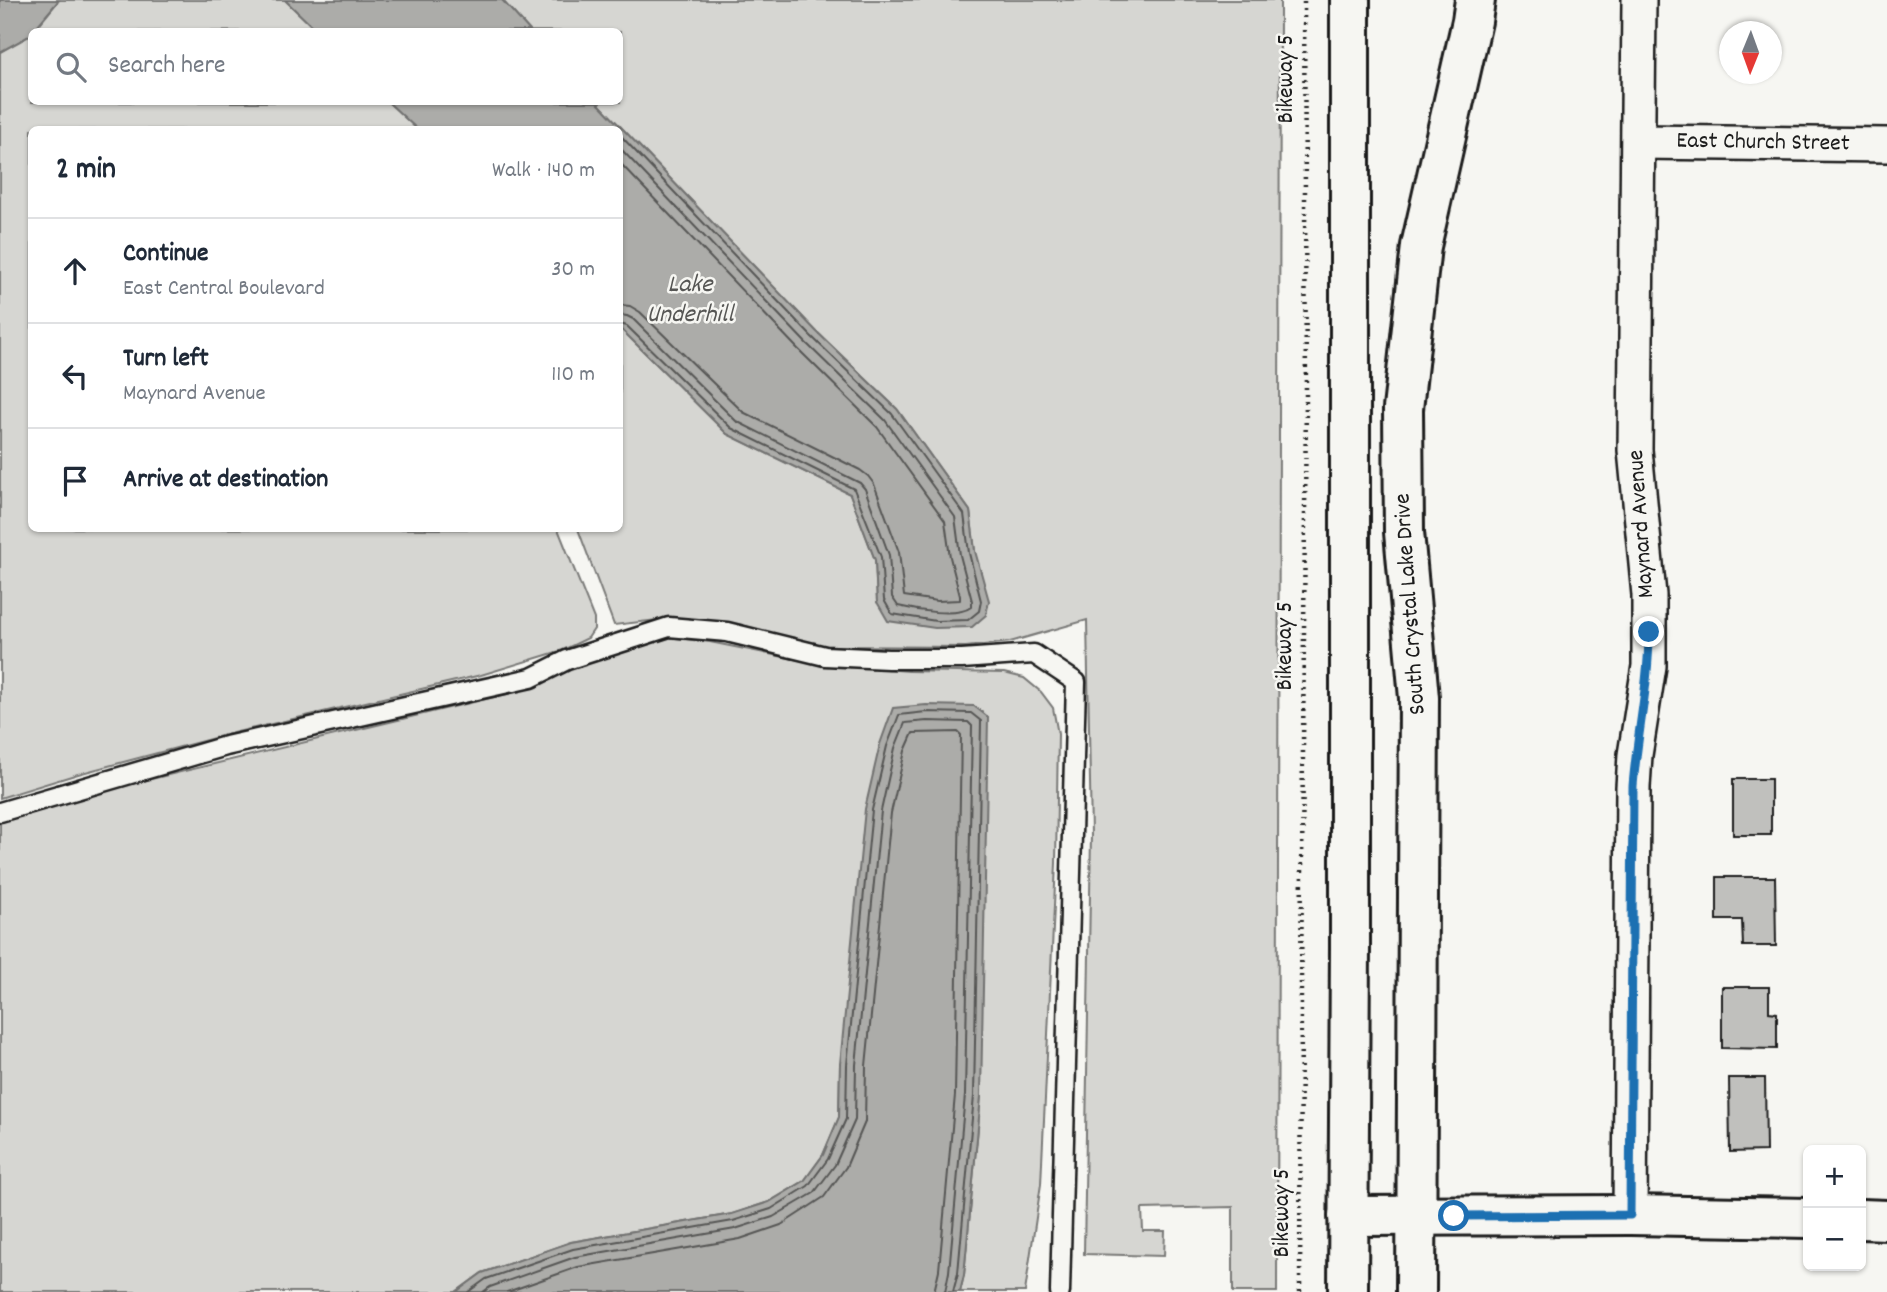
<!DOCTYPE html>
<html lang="en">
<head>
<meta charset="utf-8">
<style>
	:root { --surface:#fff; --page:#f6f6f7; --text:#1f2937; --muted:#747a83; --line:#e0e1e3 }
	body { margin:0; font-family:Dekko,sans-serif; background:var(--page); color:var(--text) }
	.controls { position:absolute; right:21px; bottom:21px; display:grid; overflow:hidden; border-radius:10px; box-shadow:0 2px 5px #0004 }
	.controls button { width:63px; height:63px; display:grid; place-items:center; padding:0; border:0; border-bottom:2px solid var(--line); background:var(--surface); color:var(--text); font:35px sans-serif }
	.compass { position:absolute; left:1719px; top:21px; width:63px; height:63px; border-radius:50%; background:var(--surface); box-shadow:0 2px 5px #0004; rotate:181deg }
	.stop { position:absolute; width:21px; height:21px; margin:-16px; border:5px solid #1f6fb2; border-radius:50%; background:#fff }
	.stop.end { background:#1f6fb2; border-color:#fff; box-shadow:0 2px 7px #0008 }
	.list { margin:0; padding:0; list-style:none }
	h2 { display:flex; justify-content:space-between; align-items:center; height:91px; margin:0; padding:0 28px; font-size:30px }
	h2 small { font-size:23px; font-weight:400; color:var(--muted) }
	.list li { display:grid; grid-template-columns:46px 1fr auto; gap:21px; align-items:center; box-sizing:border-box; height:105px; padding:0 28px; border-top:2px solid var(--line) }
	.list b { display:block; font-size:26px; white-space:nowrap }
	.list p { margin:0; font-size:23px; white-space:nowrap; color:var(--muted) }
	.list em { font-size:23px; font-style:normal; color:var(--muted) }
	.icon { flex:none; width:38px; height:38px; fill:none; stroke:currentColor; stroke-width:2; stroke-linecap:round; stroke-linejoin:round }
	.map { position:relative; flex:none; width:1887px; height:1292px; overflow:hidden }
	.search { position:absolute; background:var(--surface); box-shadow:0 2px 5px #0004; left:28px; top:28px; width:595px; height:77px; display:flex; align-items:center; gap:18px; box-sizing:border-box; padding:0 24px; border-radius:10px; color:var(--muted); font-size:26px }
	.panel { position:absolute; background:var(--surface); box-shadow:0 2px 5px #0004; left:28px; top:126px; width:595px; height:406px; border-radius:10px }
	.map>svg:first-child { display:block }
</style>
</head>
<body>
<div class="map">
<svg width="1887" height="1292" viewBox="0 0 1887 1292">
	<rect width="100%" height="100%" fill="#f6f6f2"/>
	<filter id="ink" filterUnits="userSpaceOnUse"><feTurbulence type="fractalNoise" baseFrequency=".0143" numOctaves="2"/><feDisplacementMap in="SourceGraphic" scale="14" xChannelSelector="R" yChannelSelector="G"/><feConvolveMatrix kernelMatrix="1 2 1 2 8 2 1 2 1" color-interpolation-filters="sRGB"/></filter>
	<g filter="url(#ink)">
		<g fill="#d6d6d2" stroke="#797977" stroke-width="2">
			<path d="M59,0H285L317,31L33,32Z"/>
			<path d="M502,0H1280L1277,1292H1233V1207L1142,1209L1143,1231H1165L1164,1256L1084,1254L1091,835L1087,620L1010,642L966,647L828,646L798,643L742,625L675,618L614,625L578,529L620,528V328L727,434L850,494L875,560L877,602L975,551L970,511L897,409L816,331L597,102H620V32L530,31Z"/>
			<path d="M31,34L32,102H388L417,129L32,130V528L558,529L594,619V629L588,638L563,650L481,675L233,733L78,774L0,798V52Z"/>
			<path d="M667,637L710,642L814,663L909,671L1004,673L1024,678L1041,692L1053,708L1058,734L1056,863L1041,1184L1025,1292H960L964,1275L981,1096L840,1064L839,1118L823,1155L804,1181L769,1202L732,1214L571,1242L482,1273L456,1292H0V820L80,796L507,694L599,657Z"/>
		</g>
		<g fill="#acaca9" stroke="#727271" stroke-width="2">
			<path d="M0,0H59L32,32L31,35L0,52Z"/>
			<path d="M285,0H502L530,31H317Z"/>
			<path d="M388,102H597L816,331L897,409L970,511L975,551L989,601L986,615L972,627L935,628L888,621L877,602L875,560L850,494L727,434L620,328V130L417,129Z"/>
			<path d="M926,705L974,706L988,717L981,1096L964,1275L960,1292H456L482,1273L571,1242L732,1214L769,1202L804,1181L823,1155L839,1117L840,1064L865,809L880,744L893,708Z"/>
		</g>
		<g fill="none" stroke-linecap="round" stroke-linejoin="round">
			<g stroke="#565654" stroke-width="2">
				<path d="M620,135L811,336L892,414L964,514L969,553L981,601L979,611L968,620L936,621L892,614L884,600L881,557L854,489L731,428L627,326L620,324"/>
				<path d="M620,148L805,342L885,420L955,517L960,555L972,601L971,607C957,618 914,610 898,606L892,597L889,555L865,489L860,483L736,421L633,319L627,316L620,315"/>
				<path d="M620,163L798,349L877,427L945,521L950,557L960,596V600L937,601L904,596L899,552L874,484L868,476L860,470L743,412L640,312L630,306L620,305"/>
				<path d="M468,1292L486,1279L573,1249L733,1221L771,1209L808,1186L828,1159L846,1119L847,1065L872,810L887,746L899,715L926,712L971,713L981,721L974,1096L958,1273L953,1292"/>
				<path d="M483,1292L490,1287L575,1257L735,1229L773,1217L814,1193L835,1165L855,1120L856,1065L881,811L895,748L905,723L927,721L968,722L972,726L965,1095L949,1272L945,1292"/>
				<path d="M507,1292L578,1267L740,1239L781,1225L824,1197L846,1167L865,1122L866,1066L891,813L905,751L913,733L958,732L961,735L955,1095L939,1270L934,1292"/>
			</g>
		</g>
		<g fill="#c0c0bd" stroke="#1c1c1c" stroke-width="2">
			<rect x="1733" y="779" width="38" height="56"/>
			<path d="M1717,877H1775L1776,946H1743L1742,920H1717Z"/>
			<path d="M1722,987H1769V1012L1777,1013V1049L1722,1048Z"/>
			<path d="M1729,1078H1765L1766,1151L1730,1152Z"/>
		</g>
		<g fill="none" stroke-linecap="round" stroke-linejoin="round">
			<g stroke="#1c1c1c" stroke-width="23">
				<path id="lane" d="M0,812L226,746L531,678L567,660L669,627L727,632L825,656L888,659H962L1034,654L1076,682L1060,1292"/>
			</g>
			<g stroke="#1c1c1c" stroke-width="38">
				<g id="street">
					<path d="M1639,142L1887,145"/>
					<path d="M1630,1215L1633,787L1635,755L1649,666V595L1635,450L1639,0"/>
				</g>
			</g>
			<g stroke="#1c1c1c" stroke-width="44">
				<g id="secondary">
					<path d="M1348,1216L1630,1215L1808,1218"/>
					<path d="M1861,1219L1887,1220"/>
					<path d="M1348,1292L1350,947V0"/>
					<path d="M1416,1292L1419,698L1404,532L1403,409L1421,246L1472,21L1475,0"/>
				</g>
			</g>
			<path stroke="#1c1c1c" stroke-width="4.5" stroke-dasharray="2 5" stroke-linecap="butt" d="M1300,1292L1301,983L1306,395L1304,0"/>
			<use href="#lane" stroke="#f6f6f2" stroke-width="18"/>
			<use href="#street" stroke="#f6f6f2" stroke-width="33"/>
			<use href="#secondary" stroke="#f6f6f2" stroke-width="38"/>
		</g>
	</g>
	<g fill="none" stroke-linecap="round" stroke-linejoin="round" filter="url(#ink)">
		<path stroke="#1f6fb2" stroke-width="9" d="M1454,1216L1630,1215L1633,786C1637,735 1649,684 1649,632"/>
	</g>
	<g text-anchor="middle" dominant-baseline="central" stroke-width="5" stroke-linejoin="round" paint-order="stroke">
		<g font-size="24" fill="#1c1c1c" stroke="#f6f6f2">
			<text transform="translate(1287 79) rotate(-90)">Bikeway 5</text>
			<text transform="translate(1763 143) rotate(1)">East Church Street</text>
			<text transform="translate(1642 524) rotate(-94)">Maynard Avenue</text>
			<text transform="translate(1411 604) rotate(-94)">South Crystal Lake Drive</text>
			<text transform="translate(1286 646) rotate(-90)">Bikeway 5</text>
			<text transform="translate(1283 1213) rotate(-90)">Bikeway 5</text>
		</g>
		<g font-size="26" font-style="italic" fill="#565654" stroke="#f6f6f2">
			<text x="690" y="285">Lake<tspan x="690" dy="30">Underhill</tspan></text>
		</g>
	</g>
</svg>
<div class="controls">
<button>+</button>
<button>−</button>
</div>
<svg class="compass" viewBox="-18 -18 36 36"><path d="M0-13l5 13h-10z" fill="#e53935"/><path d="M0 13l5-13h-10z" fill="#747a83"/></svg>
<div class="stop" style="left:1454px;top:1216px"></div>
<div class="stop end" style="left:1649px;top:632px"></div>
<div class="search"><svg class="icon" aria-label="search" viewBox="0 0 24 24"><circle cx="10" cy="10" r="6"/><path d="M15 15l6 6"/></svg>Search here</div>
<section class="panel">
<h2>2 min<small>Walk · 140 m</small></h2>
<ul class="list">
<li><svg class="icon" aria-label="ahead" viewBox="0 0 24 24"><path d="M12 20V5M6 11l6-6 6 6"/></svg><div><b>Continue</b><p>East Central Boulevard</p></div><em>30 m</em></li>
<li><svg class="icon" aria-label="left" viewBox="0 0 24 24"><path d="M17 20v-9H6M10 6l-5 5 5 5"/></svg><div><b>Turn left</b><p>Maynard Avenue</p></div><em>110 m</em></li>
<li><svg class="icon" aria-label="arrive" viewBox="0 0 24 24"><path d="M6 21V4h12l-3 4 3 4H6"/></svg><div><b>Arrive at destination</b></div></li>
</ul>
</section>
</div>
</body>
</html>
